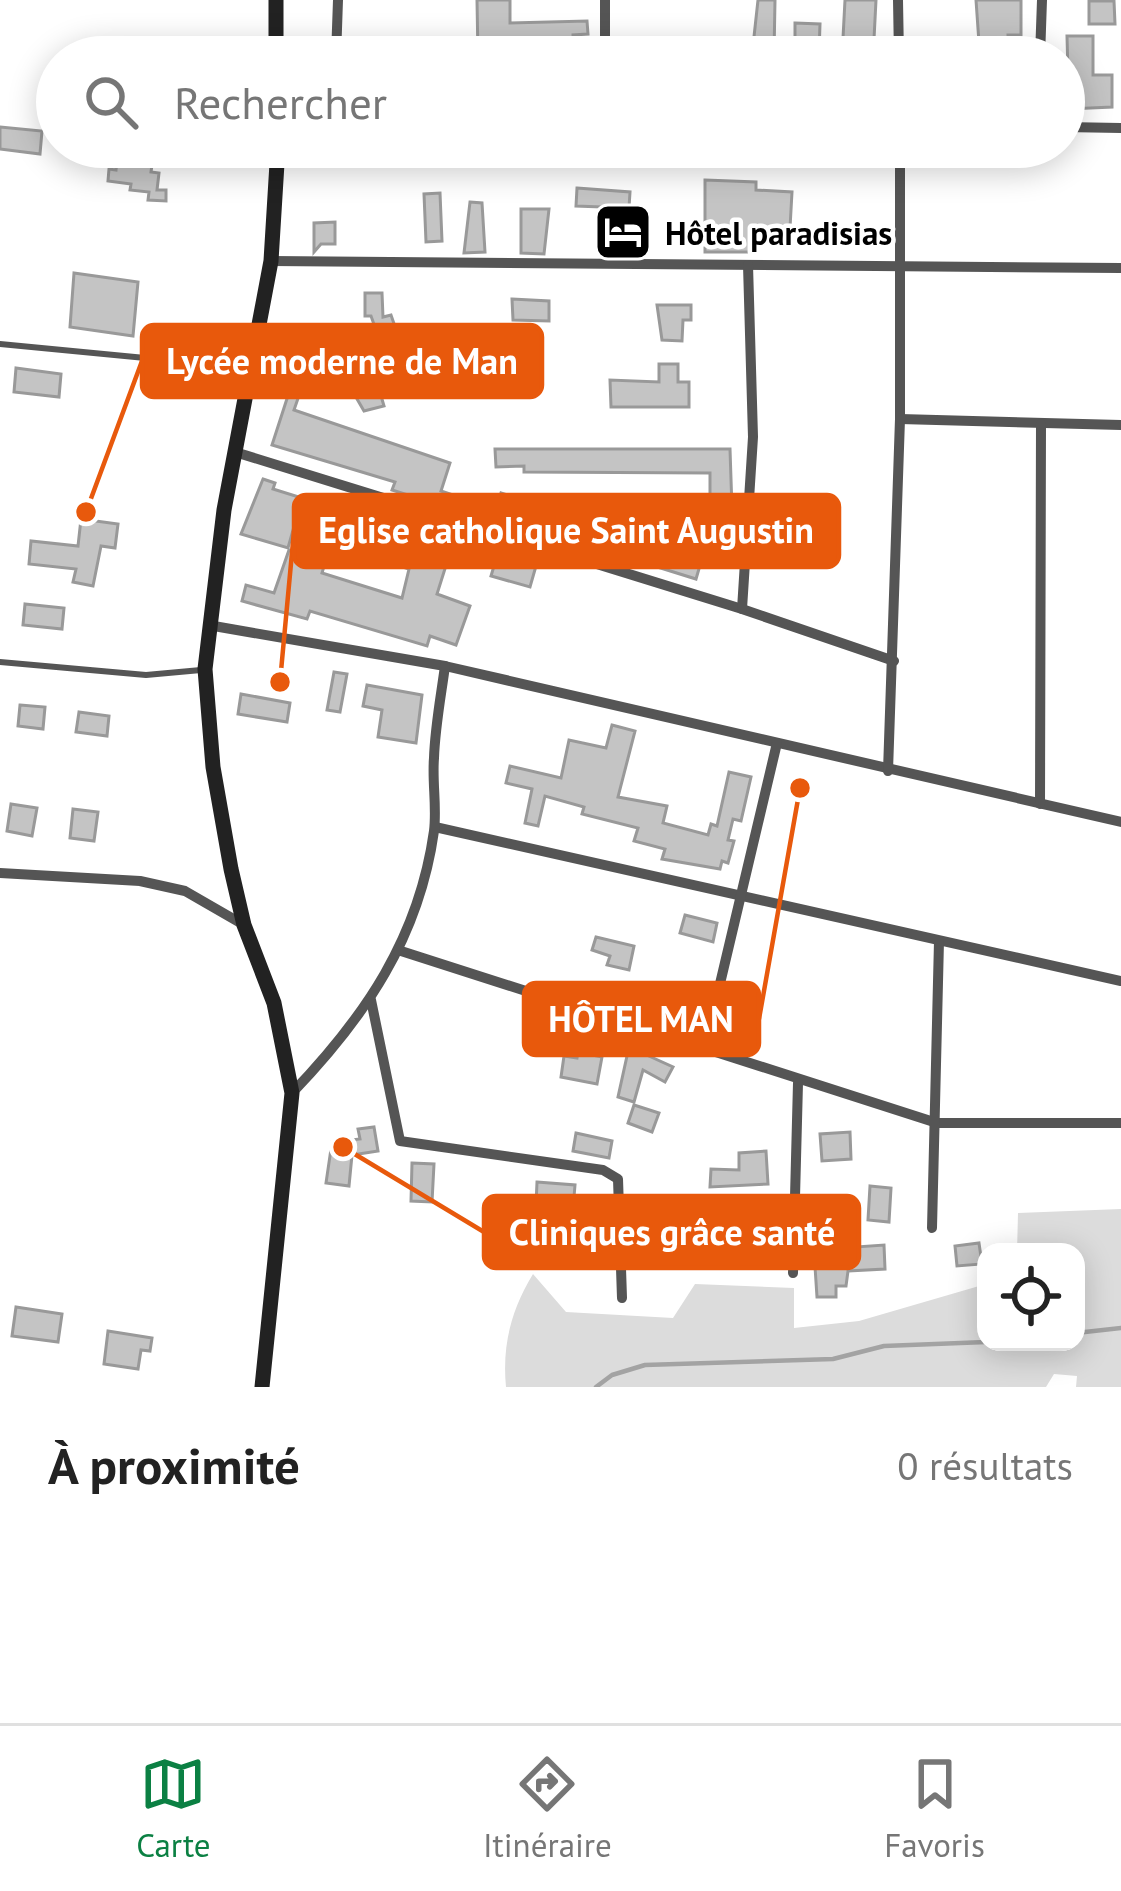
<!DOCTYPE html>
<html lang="fr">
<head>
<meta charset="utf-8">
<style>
	:root { --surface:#fff; --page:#f6f6f6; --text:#222; --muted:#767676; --line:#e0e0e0; --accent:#0b8043 }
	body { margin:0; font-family:"PT Sans",sans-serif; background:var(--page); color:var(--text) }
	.controls { position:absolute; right:36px; bottom:36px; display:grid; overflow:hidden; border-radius:24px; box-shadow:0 6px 30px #0003 }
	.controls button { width:108px; height:108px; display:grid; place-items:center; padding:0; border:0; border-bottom:3px solid var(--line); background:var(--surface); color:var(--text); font:60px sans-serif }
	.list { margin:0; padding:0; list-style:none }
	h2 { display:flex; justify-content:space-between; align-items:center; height:156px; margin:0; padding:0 48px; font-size:51px }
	h2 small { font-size:39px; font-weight:400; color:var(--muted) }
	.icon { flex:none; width:66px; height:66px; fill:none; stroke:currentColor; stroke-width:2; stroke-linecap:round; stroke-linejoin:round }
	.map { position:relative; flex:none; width:1121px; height:1387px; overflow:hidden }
	.search { position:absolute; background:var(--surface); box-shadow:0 6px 30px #0003; left:36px; right:36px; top:36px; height:132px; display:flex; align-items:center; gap:30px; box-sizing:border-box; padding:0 42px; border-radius:66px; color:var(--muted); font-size:45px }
	.sheet { height:336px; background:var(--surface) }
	nav { display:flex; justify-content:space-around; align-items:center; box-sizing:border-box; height:168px; border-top:3px solid var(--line); background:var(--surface); font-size:33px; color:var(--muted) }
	nav a { display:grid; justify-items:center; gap:6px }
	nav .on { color:var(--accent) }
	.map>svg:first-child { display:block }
</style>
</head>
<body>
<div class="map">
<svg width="1121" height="1387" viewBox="0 0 1121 1387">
	<rect width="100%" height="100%" fill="#fff"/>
	<path fill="#dcdcdc" d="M1121,1209V1387H1076L1077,1376L1054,1374L1046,1387H506C502,1346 511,1310 533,1274L566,1312L673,1318L695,1284L794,1288V1328L859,1321L986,1284V1342H1076V1252H1017L1018,1213Z"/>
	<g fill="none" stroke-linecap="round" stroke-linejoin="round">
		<g stroke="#a3a3a3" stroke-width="4.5">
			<path d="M1076,1333L1121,1328"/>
			<path d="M596,1387L612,1375L645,1365L833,1359L884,1346L986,1342"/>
		</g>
	</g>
	<g fill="#c4c4c4" stroke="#999" stroke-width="3">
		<path d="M477,0H510V23L587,21L588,34L573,35V57H478Z"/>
		<path d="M758,0H775L774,55H752Z"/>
		<path d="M845,0H876L874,39L843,38Z"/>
		<path d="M976,0H1021V35H1008V57H980Z"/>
		<path d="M1089,1H1114L1115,24H1089Z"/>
		<path d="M795,23L820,24L819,54L795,53Z"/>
		<path d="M1067,36H1093V75H1112V107L1069,109Z"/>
		<path d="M929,41H960V57H930Z"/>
		<path d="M0,127L42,131L40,154L0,149Z"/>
		<path d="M128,148L154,151L151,172L159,173L157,190H166V201L148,200L149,192L130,190L131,184L108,181L109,169L116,170L117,161L126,163Z"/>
		<path d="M705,180L756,182V190L792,192L790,228L754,227L755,252H705Z"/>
		<path d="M577,188L630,192L629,208L576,206Z"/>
		<path d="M440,193L442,241L426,242L424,194Z"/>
		<path d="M470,202L482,203L485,252L464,253Z"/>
		<path d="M521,209H549L544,254L521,253Z"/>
		<path d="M335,222V244H321L314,252V223Z"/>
		<path d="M74,273L138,282L133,336L70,327Z"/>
		<path d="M365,293H382L383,317L391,315L399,338L381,344L371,316H365Z"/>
		<path d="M512,299L549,301V321L513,320Z"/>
		<path d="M657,305H691V320H683L682,341L662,340Z"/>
		<path d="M293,357L314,360L311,379L305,378L294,410L450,463L441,491L456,496L452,509L392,490L395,482L272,445L294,377Z"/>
		<path d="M659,364H678V382H689V407H611L610,380L659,382Z"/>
		<path d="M16,368L61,374L59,397L14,392Z"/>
		<path d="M374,372L384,406L364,411L353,392L358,390L355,378Z"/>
		<path d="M495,449H730L733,539H710V473L524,472V466L496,467Z"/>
		<path d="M263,479L275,483L273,489L302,498L288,548L241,534Z"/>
		<path d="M501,493L703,555L696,579L494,516Z"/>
		<path d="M81,519L118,524L115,548L101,546L93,586L73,582L76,569L29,564L31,541L78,546Z"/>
		<path d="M342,524L449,556L437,594L470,606L456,645L430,636L427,646L310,611L307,619L242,601L246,585L274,593L289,550L325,563L322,573L402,598L409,569L335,545Z"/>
		<path d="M499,549L536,566L530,587L491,576Z"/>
		<path d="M25,604L64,608L62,629L23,625Z"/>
		<path d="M334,672L347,674L340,712L327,710Z"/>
		<path d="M367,685L422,695L416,743L378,737L382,710L363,706Z"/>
		<path d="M241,694L290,703L287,722L238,714Z"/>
		<path d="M20,705L45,707L43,729L18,726Z"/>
		<path d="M79,712L109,716L107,736L76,732Z"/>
		<path d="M612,725L635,731L618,797L667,806L663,823L708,835L711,824L717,826L729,772L751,777L741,821L733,819L728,840L734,841L728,863L722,861L720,869L662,859L665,849L634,841L638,828L582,814L584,807L545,796L538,826L525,823L532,789L506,783L510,766L561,778L569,740L606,748Z"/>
		<path d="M11,804L37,808L32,836L7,831Z"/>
		<path d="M73,809L98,812L94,841L70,838Z"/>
		<path d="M685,915L717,923L713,942L680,933Z"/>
		<path d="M596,937L634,946L629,970L607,965L610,956L592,950Z"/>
		<path d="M629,1047L673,1067L665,1082L643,1070L634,1102L618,1097Z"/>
		<path d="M578,1052L602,1057L597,1084L561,1077L564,1056L577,1058Z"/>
		<path d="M634,1105L659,1113L652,1132L628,1123Z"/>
		<path d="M374,1127L378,1151L352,1155L349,1186L326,1183L332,1142L360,1139L358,1129Z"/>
		<path d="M850,1132L851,1159L822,1161L820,1134Z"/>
		<path d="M576,1133L612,1141L609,1158L573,1151Z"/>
		<path d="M766,1151L768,1184L710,1187L711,1169L739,1170V1153Z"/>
		<path d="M412,1163L434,1164L432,1202L411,1201Z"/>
		<path d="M537,1182L575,1185L574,1197H568V1208L536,1205Z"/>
		<path d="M870,1186L891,1188L889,1222L868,1220Z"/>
		<path d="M813,1236L842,1237V1248L884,1245L885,1269L848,1271L846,1286H836V1297H817Z"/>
		<path d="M979,1243L982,1264L957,1266L955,1246Z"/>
		<path d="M16,1307L62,1314L58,1342L12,1336Z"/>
		<path d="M108,1331L152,1338L150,1351L141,1350L138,1369L104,1364Z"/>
	</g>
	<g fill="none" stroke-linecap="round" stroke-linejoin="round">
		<g stroke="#555" stroke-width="6">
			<path d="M0,344L249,368"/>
			<path d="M0,662L146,675L201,670"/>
		</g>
		<g stroke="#555" stroke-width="10">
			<path d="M898,0L899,57"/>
			<path d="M336,57L338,0"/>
			<path d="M605,57V0"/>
			<path d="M1040,57L1042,0"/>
			<path d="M1064,127L1121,128"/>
			<path d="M271,261L1121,268"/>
			<path d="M900,419L1121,425"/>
			<path d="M235,452L742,609L894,661"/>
			<path d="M742,609L753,437L748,265"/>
			<path d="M208,625L445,666L1121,822"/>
			<path d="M888,771L900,419V147"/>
			<path d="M1040,804L1041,424"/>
			<path d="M435,827L1121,981"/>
			<path d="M0,873L140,881L185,891L244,925"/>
			<path d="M401,951L937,1123H1121"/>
			<path d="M371,1000L400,1141L603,1170L618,1179L622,1298"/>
			<path d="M705,1047L777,743"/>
			<path d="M292,1093C365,1017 419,938 434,831C437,807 432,782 434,758C435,727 441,696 445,666"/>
			<path d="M932,1228L939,941"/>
			<path d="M793,1273L798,1083"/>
		</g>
		<g stroke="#222" stroke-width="15">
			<path d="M276,0V57"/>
			<path d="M262,1387L292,1093L274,1003L244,925L231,869L213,767L205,669L224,510L271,261L278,147"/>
		</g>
	</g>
	<defs>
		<g id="hotel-square" transform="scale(3)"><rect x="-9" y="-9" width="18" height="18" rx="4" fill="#000" stroke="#fff"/><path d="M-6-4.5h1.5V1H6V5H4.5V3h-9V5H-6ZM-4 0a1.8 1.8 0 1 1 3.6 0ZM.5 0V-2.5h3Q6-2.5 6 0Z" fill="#fff"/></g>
	</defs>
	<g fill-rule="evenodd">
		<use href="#hotel-square" x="623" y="232"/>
	</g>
	<g text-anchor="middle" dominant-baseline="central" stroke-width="9" stroke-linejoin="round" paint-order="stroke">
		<g font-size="33" font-weight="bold" fill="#000" stroke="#fff" text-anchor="start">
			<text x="665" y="232">Hôtel paradisias</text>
		</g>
	</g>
	<path fill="none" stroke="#e8590c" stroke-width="4.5" d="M86 512L142 361M280 682L294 531M800 788L759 1019M343 1147L484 1232"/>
	<g fill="#e8590c" stroke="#fff" stroke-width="4.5">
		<circle cx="86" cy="512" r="12"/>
		<circle cx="280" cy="682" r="12"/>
		<circle cx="800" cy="788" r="12"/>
		<circle cx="343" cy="1147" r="12"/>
	</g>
	<g fill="#e8590c" stroke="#e8590c" stroke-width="4.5">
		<rect x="142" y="325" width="400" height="72" rx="12"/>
		<rect x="294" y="495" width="545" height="72" rx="12"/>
		<rect x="524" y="983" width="235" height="72" rx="12"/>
		<rect x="484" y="1196" width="375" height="72" rx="12"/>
	</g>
	<g font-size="36" text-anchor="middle" font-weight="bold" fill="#fff">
		<text x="342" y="374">Lycée moderne de Man</text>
		<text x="566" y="543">Eglise catholique Saint Augustin</text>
		<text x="641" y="1032">HÔTEL MAN</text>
		<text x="672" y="1245">Cliniques grâce santé</text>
	</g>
</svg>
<div class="controls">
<button><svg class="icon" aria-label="locate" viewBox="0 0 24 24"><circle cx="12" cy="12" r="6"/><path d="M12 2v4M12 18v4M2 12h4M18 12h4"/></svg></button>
</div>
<div class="search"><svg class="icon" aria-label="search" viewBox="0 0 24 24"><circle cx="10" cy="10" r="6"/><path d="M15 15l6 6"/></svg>Rechercher</div>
</div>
<section class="sheet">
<h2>À proximité<small>0 résultats</small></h2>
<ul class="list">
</ul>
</section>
<nav>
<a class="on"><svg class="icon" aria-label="map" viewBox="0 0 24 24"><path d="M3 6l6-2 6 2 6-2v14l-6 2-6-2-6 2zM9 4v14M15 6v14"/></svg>Carte</a>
<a><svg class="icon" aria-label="directions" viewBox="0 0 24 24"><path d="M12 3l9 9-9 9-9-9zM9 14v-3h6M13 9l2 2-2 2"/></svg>Itinéraire</a>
<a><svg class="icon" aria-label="saved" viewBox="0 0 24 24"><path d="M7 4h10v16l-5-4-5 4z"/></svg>Favoris</a>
</nav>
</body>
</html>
